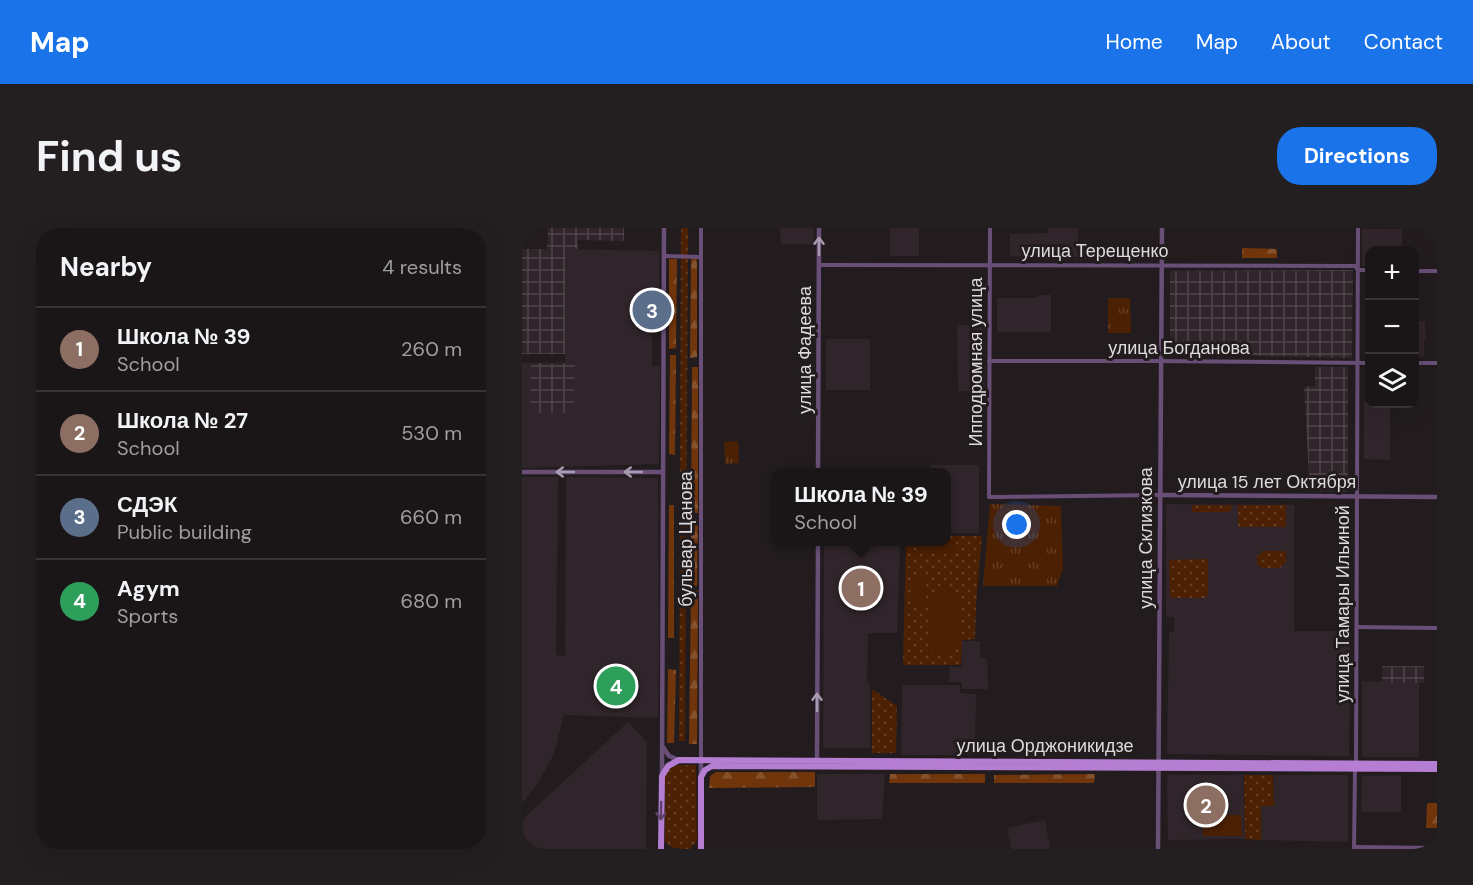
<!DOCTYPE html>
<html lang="en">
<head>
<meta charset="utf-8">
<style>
	:root { --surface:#1a1517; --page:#231e20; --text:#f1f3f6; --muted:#9f9fa1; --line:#383436; --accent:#1a73e8 }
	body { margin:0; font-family:"DM Sans",sans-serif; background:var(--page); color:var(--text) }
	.controls { position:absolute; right:18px; top:18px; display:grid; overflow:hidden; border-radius:12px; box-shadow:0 6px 24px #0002 }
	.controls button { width:54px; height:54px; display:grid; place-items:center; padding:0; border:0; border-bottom:2px solid var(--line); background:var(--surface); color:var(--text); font:30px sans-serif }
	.you { position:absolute; left:495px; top:297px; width:21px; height:21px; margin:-15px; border:4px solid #fff; border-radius:50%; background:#1a73e8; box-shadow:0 0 0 9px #1a73e833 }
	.badge { display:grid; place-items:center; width:39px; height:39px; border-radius:50%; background:var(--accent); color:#fff; font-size:20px; font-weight:700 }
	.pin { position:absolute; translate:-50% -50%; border:3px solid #fff; box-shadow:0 2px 6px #0006 }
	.popup { position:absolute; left:249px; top:240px; width:180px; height:78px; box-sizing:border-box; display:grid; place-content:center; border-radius:12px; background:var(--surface); filter:drop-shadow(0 2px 4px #0005); font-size:20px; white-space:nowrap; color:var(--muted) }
	.popup b { font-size:22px; color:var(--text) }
	.popup::after { content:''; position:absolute; left:50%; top:100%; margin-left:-12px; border:12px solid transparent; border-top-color:var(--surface) }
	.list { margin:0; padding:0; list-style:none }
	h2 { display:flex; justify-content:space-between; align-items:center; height:78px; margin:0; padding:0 24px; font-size:26px }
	h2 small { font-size:20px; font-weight:400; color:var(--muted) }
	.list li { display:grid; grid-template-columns:39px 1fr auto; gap:18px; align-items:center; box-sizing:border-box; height:84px; padding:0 24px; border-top:2px solid var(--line) }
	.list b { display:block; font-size:22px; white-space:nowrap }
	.list p { margin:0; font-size:20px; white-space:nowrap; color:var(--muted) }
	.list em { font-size:20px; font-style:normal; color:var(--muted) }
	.icon { flex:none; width:33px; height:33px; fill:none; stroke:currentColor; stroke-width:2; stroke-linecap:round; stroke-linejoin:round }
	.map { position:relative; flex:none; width:915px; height:621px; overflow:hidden; border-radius:24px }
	header { display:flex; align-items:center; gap:36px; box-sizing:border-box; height:84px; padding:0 30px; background:var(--accent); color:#fff }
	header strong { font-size:28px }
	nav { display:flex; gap:33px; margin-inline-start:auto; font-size:21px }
	.intro { display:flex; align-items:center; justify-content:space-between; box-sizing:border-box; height:144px; padding:0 36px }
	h1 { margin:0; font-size:42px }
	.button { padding:15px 27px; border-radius:24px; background:var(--accent); color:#fff; font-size:21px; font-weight:700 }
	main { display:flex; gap:36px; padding:0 36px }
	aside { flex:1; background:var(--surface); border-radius:24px; box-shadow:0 6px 24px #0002 }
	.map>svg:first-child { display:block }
</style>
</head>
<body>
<header>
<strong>Map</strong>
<nav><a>Home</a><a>Map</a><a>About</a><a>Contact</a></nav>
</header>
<div class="intro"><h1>Find us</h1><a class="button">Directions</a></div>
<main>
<aside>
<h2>Nearby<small>4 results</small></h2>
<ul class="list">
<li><span class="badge" style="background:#8d6e63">1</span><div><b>Школа № 39</b><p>School</p></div><em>260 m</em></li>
<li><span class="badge" style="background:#8d6e63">2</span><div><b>Школа № 27</b><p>School</p></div><em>530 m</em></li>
<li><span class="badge" style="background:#5c6f8a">3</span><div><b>СДЭК</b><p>Public building</p></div><em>660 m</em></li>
<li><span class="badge" style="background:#2e9e5b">4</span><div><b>Agym</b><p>Sports</p></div><em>680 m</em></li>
</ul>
</aside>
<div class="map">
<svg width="915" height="621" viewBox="0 0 915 621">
	<defs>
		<pattern id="industrial-grid" width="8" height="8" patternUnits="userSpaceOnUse" patternTransform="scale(1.5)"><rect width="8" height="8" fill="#30252b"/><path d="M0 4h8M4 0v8" fill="none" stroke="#4e4449"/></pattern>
		<pattern id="grass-dots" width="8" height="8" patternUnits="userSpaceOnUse" patternTransform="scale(1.5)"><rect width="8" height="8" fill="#4c2002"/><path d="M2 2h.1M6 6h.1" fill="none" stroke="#654026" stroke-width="1.8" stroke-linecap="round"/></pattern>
		<pattern id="forest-firs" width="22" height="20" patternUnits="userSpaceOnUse" patternTransform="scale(1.5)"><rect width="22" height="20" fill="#71350b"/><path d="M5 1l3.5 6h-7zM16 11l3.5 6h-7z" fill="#85522e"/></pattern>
		<pattern id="park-tufts" width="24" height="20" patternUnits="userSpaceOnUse" patternTransform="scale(1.5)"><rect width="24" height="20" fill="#4c2002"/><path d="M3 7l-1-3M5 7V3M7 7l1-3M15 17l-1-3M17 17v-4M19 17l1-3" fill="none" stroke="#654026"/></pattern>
	</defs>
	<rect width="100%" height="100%" fill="#221c1f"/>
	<g fill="#30252b">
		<path d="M258,0H291L292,16H259Z"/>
		<rect x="368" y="0" width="29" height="28"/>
		<path d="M526,0H556V29L488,28V6L526,5Z"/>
		<path d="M840,1H880V22H848L847,38H840Z"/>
		<path d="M44,21L137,23V94L130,102V138H138L137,236L0,240V135H9V184L52,135H43Z"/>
		<path d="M516,67H529V104H475V70H514Z"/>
		<path d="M893,93H903L904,112L902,114V129H893Z"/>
		<path d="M435,97H463V163H436Z"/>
		<rect x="304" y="111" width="44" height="51"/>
		<path d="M842,173H847L848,176H868V232L842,231Z"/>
		<path d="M409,237H457V305H425L424,244H392V243H409Z"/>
		<path d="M0,249H36L34,427L43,428L44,249L136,250L137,427L136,490L42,487L31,528L16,555L0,575Z"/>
		<path d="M644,276L772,277V403H828L827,528L645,526L647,404L652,403V389H644Z"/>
		<path d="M302,314L378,315L375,405H346L345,454L348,455V520H301Z"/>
		<path d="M440,413H458V430L465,431L466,461H440V454H427L428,439H440Z"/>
		<path d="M840,453L897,455V529H840Z"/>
		<path d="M380,457H438V465L454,466L453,527H379Z"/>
		<path d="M106,494L125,514L124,621H0L1,591Z"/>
		<path d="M295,546H363L360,591L295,592Z"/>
		<path d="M645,547H721L723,611L646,612Z"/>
		<path d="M752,547H826V614L739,612V578H752Z"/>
		<path d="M879,547V584H839L840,548Z"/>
		<path d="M523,592L528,621H489L485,600Z"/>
	</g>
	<g fill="url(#industrial-grid)">
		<path d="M26,0H102V13L56,12V21H44L43,126H0V21H25Z"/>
		<path d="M831,42L830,130L648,126V43Z"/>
		<path d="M9,135H53L52,185H8Z"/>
		<path d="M793,139H826V264L788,263L782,159L793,158Z"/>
		<rect x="860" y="438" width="42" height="17"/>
	</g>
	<g fill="url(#grass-dots)">
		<path d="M159,0H166L163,513H157Z"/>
		<path d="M670,277H710L709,283L705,284H670Z"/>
		<rect x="716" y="277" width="48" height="22"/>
		<path d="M425,308H460L454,377L453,411L440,412L439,437H381L384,314H424Z"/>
		<path d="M740,323H764V334L758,340H739L737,337H735V327H738Z"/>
		<path d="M686,331V367L683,370H648L647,332Z"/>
		<path d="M350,461L375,478L374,525H350Z"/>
		<path d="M156,537H174L175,613L168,621C157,621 148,621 143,613V547L148,540Z"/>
		<path d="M722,547H751L752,578H739V612L723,611Z"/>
	</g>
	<g fill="url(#forest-firs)">
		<path d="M720,20L755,21V30H720Z"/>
		<path d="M147,31H155L154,120L147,121Z"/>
		<path d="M169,31H175V129L168,130Z"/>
		<path d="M148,127H154L153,227L147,226Z"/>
		<path d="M170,139H176V285H169Z"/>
		<path d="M147,277H152V410H146Z"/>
		<path d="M169,295H176L175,358H169Z"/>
		<path d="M176,362L175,516H167L169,363Z"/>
		<path d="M146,441L154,442L152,515H145Z"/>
		<path d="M194,544H293V559L187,560L188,548Z"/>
		<path d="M368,546H463V555H367Z"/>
		<path d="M573,546L572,555H472V547Z"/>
		<path d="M905,575H915V600H904Z"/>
	</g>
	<g fill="url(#park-tufts)">
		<path d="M586,70H608L609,105H586Z"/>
		<path d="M216,213L217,235L203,236L202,214Z"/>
		<path d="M468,276L539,278L541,340L535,358H461Z"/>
	</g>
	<g fill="#4c2002">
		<path d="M399,314H434V325L399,324Z"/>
		<rect x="389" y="350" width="15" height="29"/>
		<path d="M421,361C430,361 436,366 437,375C437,390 442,433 418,428C411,427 408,421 407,414L408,373L413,365Z"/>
		<path d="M719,587L720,608H681V588Z"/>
	</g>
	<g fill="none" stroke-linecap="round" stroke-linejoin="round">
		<g stroke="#694f77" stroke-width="4">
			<path d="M468,0L467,269L638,267"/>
			<path d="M142,28L178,29"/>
			<path d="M297,37L833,38L836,42H848"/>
			<path d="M892,43H915"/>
			<path d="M467,133H634L848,135"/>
			<path d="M892,135H915"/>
			<path d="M835,399L915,400"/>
			<path d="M179,532V0"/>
			<path d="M834,535L836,0"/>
			<path d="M832,619L915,620"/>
			<path d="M832,621L833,541"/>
		</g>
		<g stroke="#694f77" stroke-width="4.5">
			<path d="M0,244H141"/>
			<path d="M296,244L297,0"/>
			<path d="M638,267L915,269"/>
			<path d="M141,519L147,528L157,532"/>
			<path d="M295,532L296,314"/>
			<path d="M140,546L142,0"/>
			<path d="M179,549V532"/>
			<path d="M636,621L640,0"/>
		</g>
		<g stroke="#b57ed2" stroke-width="6">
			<path d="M139,621L140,548L146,538L157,532L915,536"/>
			<path d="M179,621V549L183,542L190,538L915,541"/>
		</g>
	</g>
	<defs><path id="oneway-shaft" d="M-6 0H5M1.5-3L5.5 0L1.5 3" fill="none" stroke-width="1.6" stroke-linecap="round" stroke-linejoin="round" transform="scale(1.5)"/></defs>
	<g stroke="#a99baf">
		<use href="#oneway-shaft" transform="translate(297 18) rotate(-90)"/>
		<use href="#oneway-shaft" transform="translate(43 244) rotate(180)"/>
		<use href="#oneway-shaft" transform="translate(111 244) rotate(180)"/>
		<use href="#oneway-shaft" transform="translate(295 474) rotate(-90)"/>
	</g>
	<use stroke="#5d4367" href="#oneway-shaft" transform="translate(139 583) rotate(91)"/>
	<g text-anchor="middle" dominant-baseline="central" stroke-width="6" stroke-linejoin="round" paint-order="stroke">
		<g font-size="18" fill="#dedadc" stroke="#221c1f">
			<text x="573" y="23">улица Терещенко</text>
			<text x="657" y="120">улица Богданова</text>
			<text transform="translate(283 122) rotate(-90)">улица Фадеева</text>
			<text transform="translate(454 134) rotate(-90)">Ипподромная улица</text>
			<text x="745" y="254">улица 15 лет Октября</text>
			<text transform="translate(624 310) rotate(-90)">улица Склизкова</text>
			<text transform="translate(164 311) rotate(-90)">бульвар Цанова</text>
			<text transform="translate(821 376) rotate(-90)">улица Тамары Ильиной</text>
			<text x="523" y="518">улица Орджоникидзе</text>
		</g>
	</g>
</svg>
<div class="controls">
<button>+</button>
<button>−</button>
<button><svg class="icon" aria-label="layers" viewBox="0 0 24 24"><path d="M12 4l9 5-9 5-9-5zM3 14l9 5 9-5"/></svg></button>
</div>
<div class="you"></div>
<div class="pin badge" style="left:339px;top:360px;background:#8d6e63">1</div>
<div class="popup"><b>Школа № 39</b>School</div>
<div class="pin badge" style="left:684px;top:577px;background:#8d6e63">2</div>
<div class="pin badge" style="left:130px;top:82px;background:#5c6f8a">3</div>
<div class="pin badge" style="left:94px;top:458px;background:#2e9e5b">4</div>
</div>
</main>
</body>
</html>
